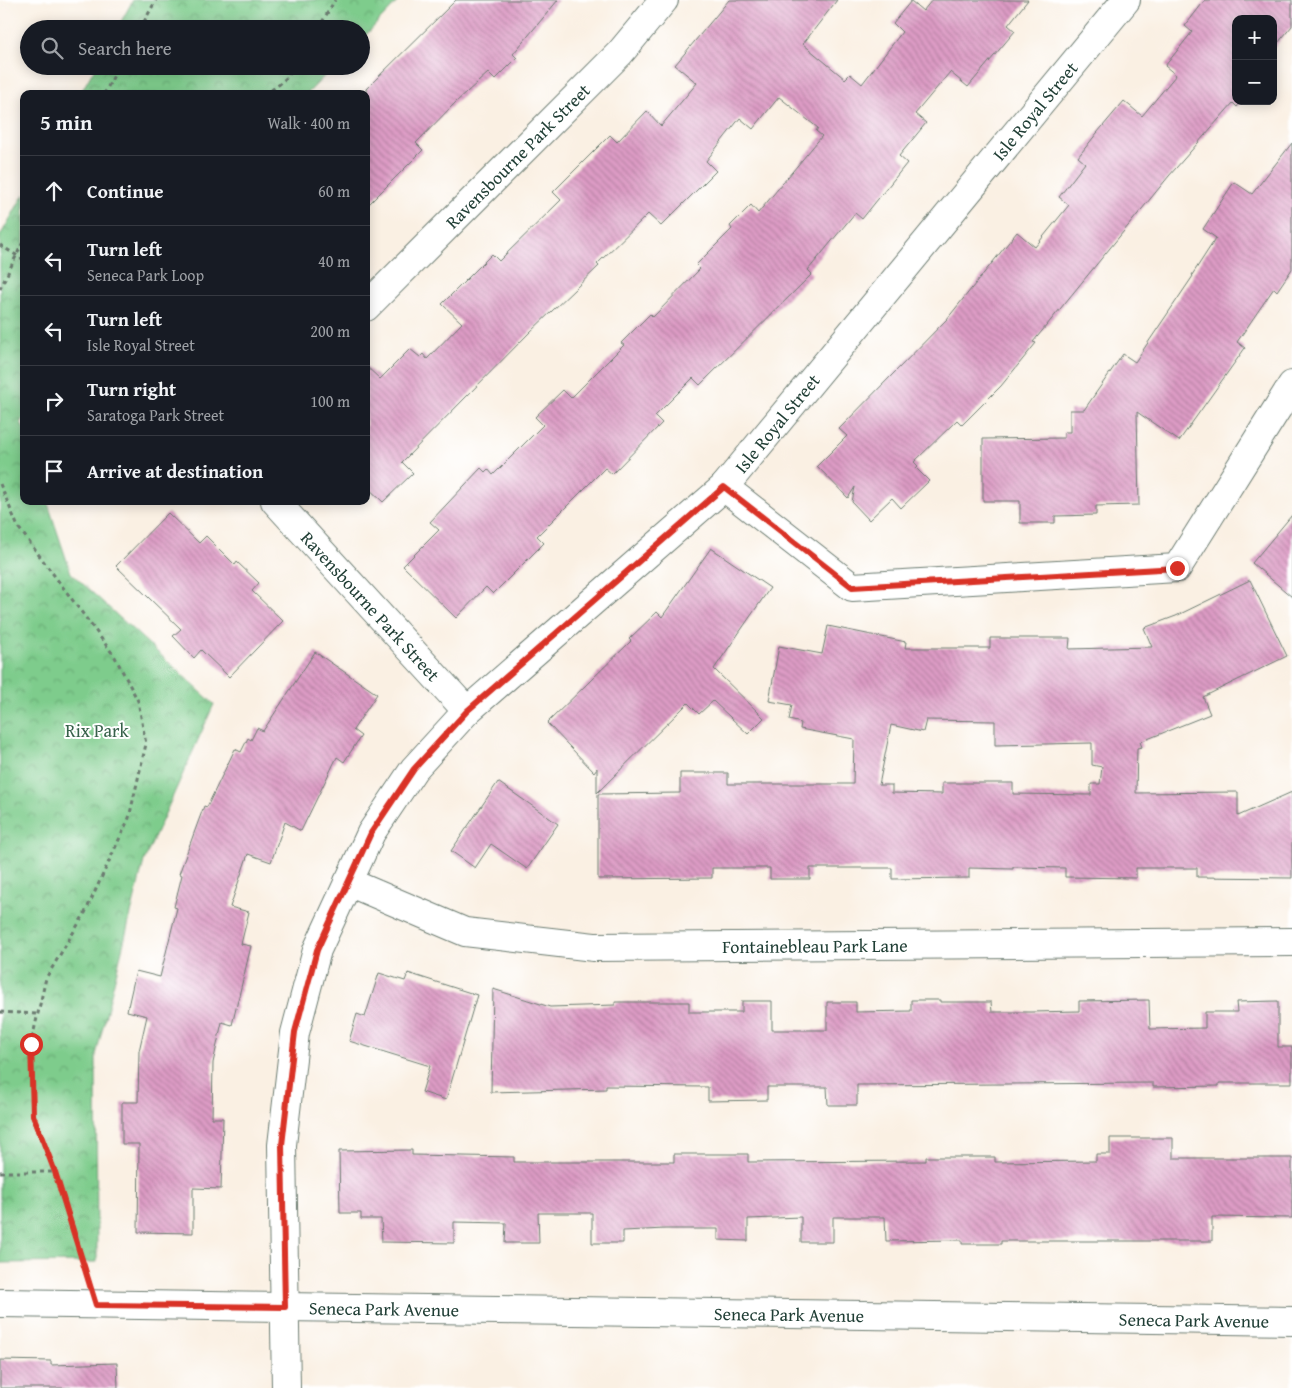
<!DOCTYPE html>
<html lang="en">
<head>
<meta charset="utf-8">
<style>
	:root { --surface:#171b24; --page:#20242c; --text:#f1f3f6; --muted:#9ea1a6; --line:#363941 }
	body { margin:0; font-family:"Gentium Book Plus",serif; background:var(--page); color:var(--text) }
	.controls { position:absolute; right:15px; top:15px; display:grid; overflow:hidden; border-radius:10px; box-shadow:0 2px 12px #0003 }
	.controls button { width:45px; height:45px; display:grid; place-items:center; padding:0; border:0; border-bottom:1px solid var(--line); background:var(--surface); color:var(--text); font:25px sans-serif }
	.stop { position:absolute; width:15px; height:15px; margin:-11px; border:4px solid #d93025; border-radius:50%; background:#fff }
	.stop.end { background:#d93025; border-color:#fff; box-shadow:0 1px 5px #0008 }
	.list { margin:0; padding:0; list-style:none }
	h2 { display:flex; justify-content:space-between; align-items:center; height:65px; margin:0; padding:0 20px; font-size:21px }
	h2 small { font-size:16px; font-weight:400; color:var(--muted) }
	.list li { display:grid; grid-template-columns:32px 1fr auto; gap:15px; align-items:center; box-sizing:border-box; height:70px; padding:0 20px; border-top:1px solid var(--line) }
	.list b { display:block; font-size:19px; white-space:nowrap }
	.list p { margin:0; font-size:16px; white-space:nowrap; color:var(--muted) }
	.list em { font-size:16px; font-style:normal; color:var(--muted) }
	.icon { flex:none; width:28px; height:28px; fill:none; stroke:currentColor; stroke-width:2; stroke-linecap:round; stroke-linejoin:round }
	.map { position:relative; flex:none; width:1292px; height:1388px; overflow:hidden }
	.search { position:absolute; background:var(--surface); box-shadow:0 2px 12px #0003; left:20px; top:20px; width:350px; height:55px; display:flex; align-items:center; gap:12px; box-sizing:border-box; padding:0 18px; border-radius:28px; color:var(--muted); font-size:19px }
	.panel { position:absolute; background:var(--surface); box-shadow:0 2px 12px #0003; left:20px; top:90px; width:350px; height:415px; border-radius:10px }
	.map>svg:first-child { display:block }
</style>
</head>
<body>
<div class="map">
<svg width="1292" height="1388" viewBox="0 0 1292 1388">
	<defs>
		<pattern id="park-crowns" width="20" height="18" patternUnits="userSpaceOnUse" patternTransform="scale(1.25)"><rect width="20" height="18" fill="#7ecc8c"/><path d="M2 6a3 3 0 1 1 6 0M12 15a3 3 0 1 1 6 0" fill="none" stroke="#67a773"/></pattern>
		<pattern id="building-back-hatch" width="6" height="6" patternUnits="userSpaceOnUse" patternTransform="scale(1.25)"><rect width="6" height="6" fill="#dd9bc5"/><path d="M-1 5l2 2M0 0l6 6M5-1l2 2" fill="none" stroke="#b380a1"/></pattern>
	</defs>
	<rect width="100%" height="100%" fill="#fff"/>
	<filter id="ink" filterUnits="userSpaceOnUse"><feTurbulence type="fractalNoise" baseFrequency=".02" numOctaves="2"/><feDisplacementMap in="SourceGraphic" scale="10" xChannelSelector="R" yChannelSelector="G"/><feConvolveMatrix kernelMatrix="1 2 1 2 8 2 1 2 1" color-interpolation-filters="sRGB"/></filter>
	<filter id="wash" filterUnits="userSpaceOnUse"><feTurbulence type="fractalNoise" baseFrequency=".0096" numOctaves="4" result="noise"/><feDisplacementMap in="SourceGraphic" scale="20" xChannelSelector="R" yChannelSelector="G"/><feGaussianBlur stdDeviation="1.12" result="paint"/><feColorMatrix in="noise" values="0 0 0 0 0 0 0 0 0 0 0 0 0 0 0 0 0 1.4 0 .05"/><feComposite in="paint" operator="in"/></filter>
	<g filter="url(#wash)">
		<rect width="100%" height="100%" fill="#faf0e3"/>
		<g fill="url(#park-crowns)" stroke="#4e8460">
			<path d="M133,0H399L361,40V29H117Z"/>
			<path d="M96,66H334L307,94H80Z"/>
			<path d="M24,194V418L21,422L24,430V501H47L71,573L214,704L144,861L96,1055L97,1262L0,1263V236Z"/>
		</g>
		<g id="blocks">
			<g fill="url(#building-back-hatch)" fill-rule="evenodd">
				<path d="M456,0H558L513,54L517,58L495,80L488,73L456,102L416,143L423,150L366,207V89Z"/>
				<path d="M729,0H837L803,44L845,79L850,74L862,84L902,32L893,23L911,1L923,11L932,0H1028L1008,25L1015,31L968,87L950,72L915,114L926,123L899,156L907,163L862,219L855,213L808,270L812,274L700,385L693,378L655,416L662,423L612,474L605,468L537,536L544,543L493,594L486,587L456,618L403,566L439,530L430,522L481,468L485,472L488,469L493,475L543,425L535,417L563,390L571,398L624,345L621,343L650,314L653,317L700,269L696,265L732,229L730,226L751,205L758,213L822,136L816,131L818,128L779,97L753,129L740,118L706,161L716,171L661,226L648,214L597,264L599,266L529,333L402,462L413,473L383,502L366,486V366L380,379L410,349L420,357L423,354L427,359L462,323L442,304L492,254L499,261L561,200L553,192L610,135L617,142L647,111L661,126L697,83L675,65Z"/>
				<path d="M1205,0H1292V26L1273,49V19H1236V101H1242L1237,107L1233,103L1169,176L1033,342L1036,343L1001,386L962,425L957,420L914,462L918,466L916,468L929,481L901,508L892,498L869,520L852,502L855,487L848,498L817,466L847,436L839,429L947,319L1017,232L1035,247L1069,205L1059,197L1085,163L1078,157L1097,133L1124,101L1142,116L1176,75L1165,66L1192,32L1185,26Z"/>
				<path d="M1292,143V269L1277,291L1274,288L1237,342L1245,348L1179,441L1137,412L1139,505L1096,506V515L1055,516V523H1020V501H983V439L1064,438V432H1070V410H1084L1123,354L1135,362L1193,276L1192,275L1216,238L1203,229L1234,182L1252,194Z"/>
				<path d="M168,513L199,543L206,536L235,565L237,562L259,583L252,591L283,621L229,677L201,650L194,658L173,636L181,629L116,566Z"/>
				<path d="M1292,515V597L1252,563Z"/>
				<path d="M711,548L770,588L714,669L764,718L748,734L713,701L699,714L688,703L597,793V768L594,772L547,723L631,641L629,639L657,612L662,617Z"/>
				<path d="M1250,580L1287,656L1203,697L1210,714L1140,742L1142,747L1137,748L1136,793L1238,792V816L1292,792V878L1197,877V868H1136V878L1065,877V868L1013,867V869L969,868V878L892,879V868H810V879H770V868H712V878L598,879V794L680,793V773H728V784H853L854,739L800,729L801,723L789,720L792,705L769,701L779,646L822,654L828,626L906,642L905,648H990V638H1070L1069,649L1152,647L1144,628L1176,616ZM926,720L995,721V745L1092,743V765L1102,767L1100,784H1091V795L1013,794V783H942V794L892,793V785H879L891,725L923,732Z"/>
				<path d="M315,652L377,694L353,730L361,736L344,762L337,757L301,831L285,822L271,862L248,854L230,907L249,912L241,944L251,946L232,1025L222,1022L213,1063L212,1118H223L221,1189L193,1188V1233L138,1232L139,1144H122V1102H138L139,1051L147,1016L127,1011L136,971L160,977L177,908L174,907L182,875L179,874L204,806L207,807L235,749L241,752L248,738L251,740L257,728L263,731Z"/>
				<path d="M498,782L558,824L527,869L491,844L475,868L451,851Z"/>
				<path d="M379,973L405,981L408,973L477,995L446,1100L422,1092L430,1066L349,1041L357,1014L365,1017Z"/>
				<path d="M493,989L550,1007L615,1005V1002H689V1012H742V1001H772V1030H827V1002H856V1012L911,1011V1000H940V1002H991L992,1012H1031L1079,1011V1001L1149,1000L1150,1029L1205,1028V1012H1237L1236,1002L1278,1001V1047H1292V1083H1219V1086L1153,1087V1083L857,1085V1105H828L827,1087H767V1100L708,1101V1087L606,1086V1089L491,1092Z"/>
				<path d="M1110,1138H1173V1158H1292V1218L1212,1217V1241H1001V1244H962V1240L886,1241L885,1217H833V1242H801V1217L748,1219V1241L718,1240V1229H665L623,1231V1243H592V1213H538L539,1243H505L506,1223L454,1222V1243L382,1242L381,1219H361V1213H340L339,1151L412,1150V1155L514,1157V1162H674V1154H748V1162L926,1161V1157H995V1162L1096,1161V1154H1110Z"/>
				<path d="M0,1360L51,1361V1365L117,1363L118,1388H0Z"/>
			</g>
		</g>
	</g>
	<g filter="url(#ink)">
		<use href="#blocks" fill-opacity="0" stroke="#6c7c71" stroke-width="1"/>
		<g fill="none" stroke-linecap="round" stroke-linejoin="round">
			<g stroke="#6c7c71" stroke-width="30">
				<g id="minor">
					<path id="s1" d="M366,307L620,53L664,0"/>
					<path d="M724,487L852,587L1177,568L1292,385"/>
					<path id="s2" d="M275,501L467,711"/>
					<path id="s3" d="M348,882L465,932L594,947L1292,942"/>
					<path id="s4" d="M0,1303L1292,1321"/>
					<path id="s5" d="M286,1388L282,1145L295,1033L317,950L371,833L414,769L467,711L724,487L1126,0"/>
				</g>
			</g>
			<g stroke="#6c7c71" stroke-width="3" stroke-dasharray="4 4" stroke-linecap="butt">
				<path d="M140,29L156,0"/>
				<path d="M318,29L335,0"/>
				<path d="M104,94L119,66"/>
				<path d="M264,94C277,88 288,78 295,66"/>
				<path d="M0,245L24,260"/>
				<path d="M0,289L24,240"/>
				<path d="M0,484L18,527L115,657L138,701L146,744L129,818L85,913L46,978L31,1044L33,1115L55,1172L87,1275"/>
				<path d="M0,1012L38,1014"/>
				<path d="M0,1172H55"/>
			</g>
			<use href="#minor" stroke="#fff" stroke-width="28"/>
		</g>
	</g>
	<g fill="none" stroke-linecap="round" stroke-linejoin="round" filter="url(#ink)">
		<path stroke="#d93025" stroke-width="6" d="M31,1044L33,1115L55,1172L96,1305L285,1307L282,1145L295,1032L317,950L371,833L414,769L467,711L724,487L852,587L1177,568"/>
	</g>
	<g text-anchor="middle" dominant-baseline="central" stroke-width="4" stroke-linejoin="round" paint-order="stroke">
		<g font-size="18" fill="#1f3d34" stroke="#fff">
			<text stroke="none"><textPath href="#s5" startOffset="1555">Isle Royal Street</textPath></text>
			<text stroke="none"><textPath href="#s1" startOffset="214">Ravensbourne Park Street</textPath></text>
			<text stroke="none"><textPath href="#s5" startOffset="1150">Isle Royal Street</textPath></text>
			<text stroke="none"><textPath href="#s2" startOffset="142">Ravensbourne Park Street</textPath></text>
			<text stroke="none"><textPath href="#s3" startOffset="478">Fontainebleau Park Lane</textPath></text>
			<text stroke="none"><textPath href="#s4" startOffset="384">Seneca Park Avenue</textPath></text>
			<text stroke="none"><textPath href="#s4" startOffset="789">Seneca Park Avenue</textPath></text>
			<text stroke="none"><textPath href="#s4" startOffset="1194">Seneca Park Avenue</textPath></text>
		</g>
		<g font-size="18" fill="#37614a" stroke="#fff">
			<text x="97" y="730">Rix Park</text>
		</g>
	</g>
</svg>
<div class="controls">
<button>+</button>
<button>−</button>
</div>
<div class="stop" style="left:31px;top:1044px"></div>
<div class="stop end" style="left:1177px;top:568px"></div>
<div class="search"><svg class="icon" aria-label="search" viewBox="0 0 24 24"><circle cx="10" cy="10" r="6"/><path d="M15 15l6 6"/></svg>Search here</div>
<section class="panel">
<h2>5 min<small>Walk · 400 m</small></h2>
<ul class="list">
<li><svg class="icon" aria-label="ahead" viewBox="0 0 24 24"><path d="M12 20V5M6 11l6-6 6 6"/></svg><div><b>Continue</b></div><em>60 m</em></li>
<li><svg class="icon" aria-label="left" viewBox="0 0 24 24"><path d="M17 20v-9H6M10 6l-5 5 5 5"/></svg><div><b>Turn left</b><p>Seneca Park Loop</p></div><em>40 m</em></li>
<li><svg class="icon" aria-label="left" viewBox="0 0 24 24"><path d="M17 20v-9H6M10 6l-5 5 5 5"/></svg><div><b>Turn left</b><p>Isle Royal Street</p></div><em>200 m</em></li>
<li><svg class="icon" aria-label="right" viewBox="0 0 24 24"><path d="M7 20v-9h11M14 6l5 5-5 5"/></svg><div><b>Turn right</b><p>Saratoga Park Street</p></div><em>100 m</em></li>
<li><svg class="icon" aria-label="arrive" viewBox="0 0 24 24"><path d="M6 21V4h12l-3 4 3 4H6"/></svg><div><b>Arrive at destination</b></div></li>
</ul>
</section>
</div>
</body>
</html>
